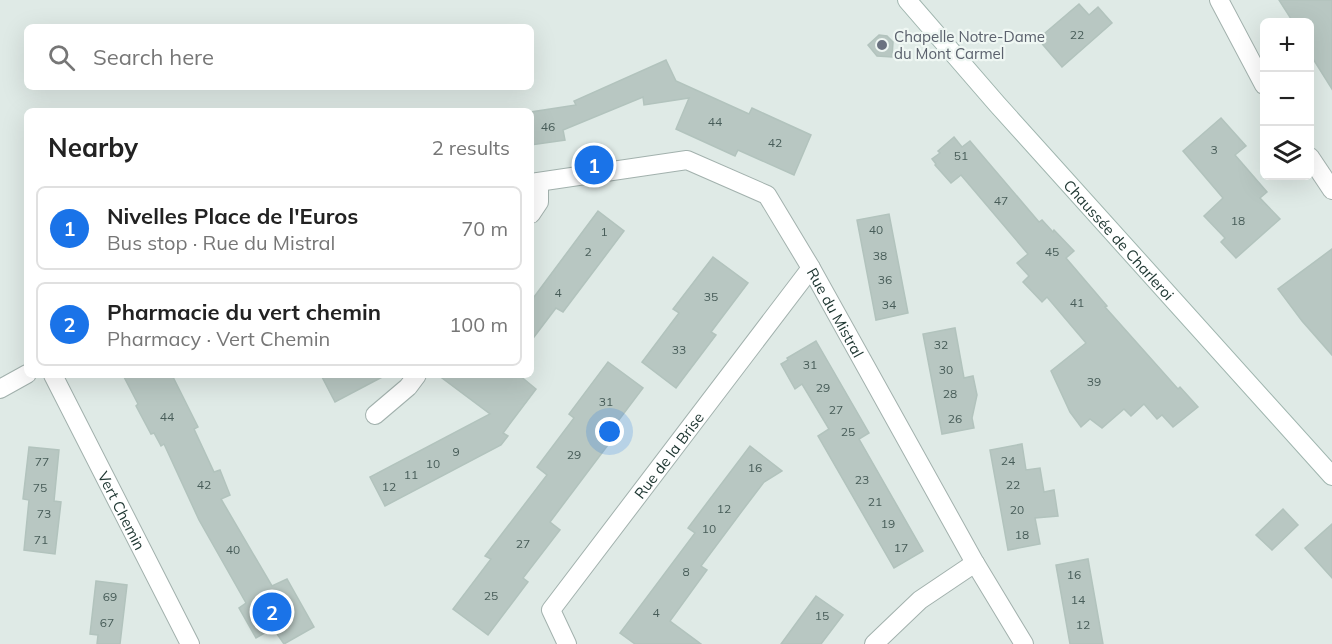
<!DOCTYPE html>
<html lang="en">
<head>
<meta charset="utf-8">
<style>
	:root { --surface:#fff; --page:#f2f2f2; --text:#222; --muted:#767676; --line:#e0e0e0; --accent:#1a73e8 }
	body { margin:0; font-family:Mulish,sans-serif; background:var(--page); color:var(--text) }
	.controls { position:absolute; right:18px; top:18px; display:grid; overflow:hidden; border-radius:9px; box-shadow:0 6px 24px #0002 }
	.controls button { width:54px; height:54px; display:grid; place-items:center; padding:0; border:0; border-bottom:2px solid var(--line); background:var(--surface); color:var(--text); font:30px sans-serif }
	.you { position:absolute; left:610px; top:432px; width:21px; height:21px; margin:-15px; border:4px solid #fff; border-radius:50%; background:#1a73e8; box-shadow:0 0 0 9px #1a73e833 }
	.badge { display:grid; place-items:center; width:39px; height:39px; border-radius:50%; background:var(--accent); color:#fff; font-size:20px; font-weight:700 }
	.pin { position:absolute; translate:-50% -50%; border:3px solid #fff; box-shadow:0 2px 6px #0006 }
	.list { margin:0; padding:0; list-style:none }
	h2 { display:flex; justify-content:space-between; align-items:center; height:78px; margin:0; padding:0 24px; font-size:26px }
	h2 small { font-size:20px; font-weight:400; color:var(--muted) }
	.list li { display:grid; grid-template-columns:39px 1fr auto; gap:18px; align-items:center; box-sizing:border-box; height:84px; margin:0 12px 12px; padding:0 12px; border:2px solid var(--line); border-radius:9px }
	.list b { display:block; font-size:22px; white-space:nowrap }
	.list p { margin:0; font-size:20px; white-space:nowrap; color:var(--muted) }
	.list em { font-size:20px; font-style:normal; color:var(--muted) }
	.icon { flex:none; width:33px; height:33px; fill:none; stroke:currentColor; stroke-width:2; stroke-linecap:round; stroke-linejoin:round }
	.map { position:relative; flex:none; width:1332px; height:644px; overflow:hidden }
	.search { position:absolute; background:var(--surface); box-shadow:0 6px 24px #0002; left:24px; top:24px; width:510px; height:66px; display:flex; align-items:center; gap:15px; box-sizing:border-box; padding:0 21px; border-radius:9px; color:var(--muted); font-size:22px }
	.panel { position:absolute; background:var(--surface); box-shadow:0 6px 24px #0002; left:24px; top:108px; width:510px; height:270px; border-radius:9px }
	.map>svg:first-child { display:block }
</style>
</head>
<body>
<div class="map">
<svg width="1332" height="644" viewBox="0 0 1332 644">
	<rect width="100%" height="100%" fill="#dfeae6"/>
	<g fill="#b8c7c2" stroke="#b2c3bd" stroke-width="1.5">
		<path d="M1279,0H1332V89L1310,54V22H1293Z"/>
		<path d="M1079,4L1089,15L1098,7L1112,23L1062,67L1038,39Z"/>
		<path d="M879,35L887,36L893,42L892,57L877,56L868,45Z"/>
		<path d="M666,60L676,81L749,114L752,108L811,135L794,175L738,150L735,156L676,129L689,98L644,105L643,97L563,130L565,140L531,145V112L576,105L574,101Z"/>
		<path d="M1221,118L1246,146L1235,155L1267,192L1260,198L1280,219L1236,258L1221,242L1225,238L1204,216L1223,198L1183,151Z"/>
		<path d="M954,137L962,147L970,141L1039,222L1042,220L1053,232L1054,230L1074,251L1066,258L1107,306L1105,307L1178,389L1180,387L1198,407L1173,427L1162,415L1157,419L1144,404L1131,416L1124,409L1102,428L1090,419L1081,427L1070,412L1051,371L1086,343L1047,297L1042,302L1023,282L1029,276L1017,263L1028,254L961,175L951,183L935,165L936,164L932,159L940,153L938,151Z"/>
		<path d="M598,211L624,231L563,312L556,308L531,341V301Z"/>
		<path d="M889,214L908,313L876,320L857,220Z"/>
		<path d="M1332,249V355L1302,321L1278,289Z"/>
		<path d="M713,257L748,283L711,332L716,335L676,388L642,362L679,313L673,309Z"/>
		<path d="M955,328L964,378L973,376L977,395L972,418L974,428L942,434L923,334Z"/>
		<path d="M816,341L869,433L859,439L923,551L894,568L818,436L829,429L802,384L795,389L781,364L788,360L787,358Z"/>
		<path d="M608,362L643,388L606,437L611,441L550,522L560,530L523,578L528,582L488,635L453,609L491,559L485,556L547,475L537,467L574,418L569,414Z"/>
		<path d="M123,375H172L198,427L194,429L214,472L220,470L230,495L221,499L272,586L287,579L314,627L284,644L273,628L256,638L239,608L246,603L199,520L164,444L161,446L154,433L151,434L136,406L138,404Z"/>
		<path d="M321,375H386L335,402Z"/>
		<path d="M438,375H519L536,389L503,433L508,436L501,445L385,506L370,477L490,414Z"/>
		<path d="M1022,444L1026,470L1040,468L1044,492L1054,490L1058,516L1035,518L1040,544L1008,550L990,450Z"/>
		<path d="M750,446L782,471L764,482L745,507L701,566L707,570L670,621L701,644H635L620,633L695,533L688,528Z"/>
		<path d="M29,447L59,450L54,501L61,502L55,554L24,550L29,500L23,499Z"/>
		<path d="M1283,509L1298,525L1272,550L1256,535Z"/>
		<path d="M1332,524V578L1305,548Z"/>
		<path d="M1088,559L1103,644H1070L1056,565Z"/>
		<path d="M96,581L127,585L120,644H97L98,635L90,634Z"/>
		<path d="M816,596L843,615L821,644H781Z"/>
	</g>
	<g fill="none" stroke-linecap="round" stroke-linejoin="round">
		<g stroke="#a2b1ad" stroke-width="20">
			<g id="street">
				<path d="M1219,0L1264,85"/>
				<path d="M1310,157L1332,190"/>
				<path id="s1" d="M531,183L687,160L767,195L811,268L975,563L1024,644"/>
				<path d="M531,214L539,202V182"/>
				<path id="s2" d="M53,375L190,644"/>
				<path d="M0,389L27,374"/>
				<path d="M375,415L408,387L417,375"/>
				<path id="s3" d="M567,644L551,610L811,268"/>
				<path d="M874,644L920,600L975,563"/>
			</g>
		</g>
		<g stroke="#9fb5ae" stroke-width="20">
			<g id="secondary">
				<path id="s4" d="M907,0L997,104L1332,476"/>
			</g>
		</g>
		<use href="#street" stroke="#fff" stroke-width="18"/>
		<use href="#secondary" stroke="#fff" stroke-width="18"/>
	</g>
	<circle fill="#6b7280" stroke="#eff7f3" stroke-width="2" cx="882" cy="45" r="6"/>
	<g text-anchor="middle" dominant-baseline="central" stroke-width="4.5" stroke-linejoin="round" paint-order="stroke">
		<g font-size="12" fill="#475c58">
			<text x="1077" y="34">22</text>
			<text x="715" y="121">44</text>
			<text x="548" y="126">46</text>
			<text x="775" y="142">42</text>
			<text x="1214" y="149">3</text>
			<text x="961" y="155">51</text>
			<text x="1001" y="200">47</text>
			<text x="1238" y="220">18</text>
			<text x="876" y="229">40</text>
			<text x="604" y="231">1</text>
			<text x="588" y="251">2</text>
			<text x="1052" y="251">45</text>
			<text x="880" y="255">38</text>
			<text x="885" y="279">36</text>
			<text x="558" y="292">4</text>
			<text x="711" y="296">35</text>
			<text x="1077" y="302">41</text>
			<text x="889" y="304">34</text>
			<text x="941" y="344">32</text>
			<text x="679" y="349">33</text>
			<text x="810" y="364">31</text>
			<text x="946" y="369">30</text>
			<text x="1094" y="381">39</text>
			<text x="823" y="387">29</text>
			<text x="950" y="393">28</text>
			<text x="606" y="401">31</text>
			<text x="836" y="409">27</text>
			<text x="167" y="416">44</text>
			<text x="955" y="418">26</text>
			<text x="848" y="431">25</text>
			<text x="456" y="451">9</text>
			<text x="574" y="454">29</text>
			<text x="1008" y="460">24</text>
			<text x="42" y="461">77</text>
			<text x="433" y="463">10</text>
			<text x="755" y="467">16</text>
			<text x="411" y="474">11</text>
			<text x="862" y="479">23</text>
			<text x="204" y="484">42</text>
			<text x="1013" y="484">22</text>
			<text x="389" y="486">12</text>
			<text x="40" y="487">75</text>
			<text x="875" y="501">21</text>
			<text x="724" y="508">12</text>
			<text x="1017" y="509">20</text>
			<text x="44" y="513">73</text>
			<text x="888" y="523">19</text>
			<text x="709" y="528">10</text>
			<text x="1022" y="534">18</text>
			<text x="41" y="539">71</text>
			<text x="523" y="543">27</text>
			<text x="901" y="547">17</text>
			<text x="233" y="549">40</text>
			<text x="686" y="571">8</text>
			<text x="1074" y="574">16</text>
			<text x="491" y="595">25</text>
			<text x="110" y="596">69</text>
			<text x="1078" y="599">14</text>
			<text x="656" y="612">4</text>
			<text x="822" y="615">15</text>
			<text x="107" y="622">67</text>
			<text x="1083" y="624">12</text>
		</g>
		<g font-size="15" fill="#5b616d" stroke="#eff7f3" text-anchor="start">
			<text x="894" y="36">Chapelle Notre-Dame<tspan x="894" dy="17">du Mont Carmel</tspan></text>
		</g>
		<g font-size="15" fill="#213934" stroke="#eff7f3">
			<text stroke="none"><textPath href="#s4" startOffset="320">Chaussée de Charleroi</textPath></text>
			<text stroke="none"><textPath href="#s1" startOffset="381">Rue du Mistral</textPath></text>
			<text stroke="none"><textPath href="#s3" startOffset="232">Rue de la Brise</textPath></text>
			<text stroke="none"><textPath href="#s2" startOffset="152">Vert Chemin</textPath></text>
		</g>
	</g>
</svg>
<div class="controls">
<button>+</button>
<button>−</button>
<button><svg class="icon" aria-label="layers" viewBox="0 0 24 24"><path d="M12 4l9 5-9 5-9-5zM3 14l9 5 9-5"/></svg></button>
</div>
<div class="you"></div>
<div class="pin badge" style="left:594px;top:165px">1</div>
<div class="pin badge" style="left:272px;top:612px">2</div>
<div class="search"><svg class="icon" aria-label="search" viewBox="0 0 24 24"><circle cx="10" cy="10" r="6"/><path d="M15 15l6 6"/></svg>Search here</div>
<section class="panel">
<h2>Nearby<small>2 results</small></h2>
<ul class="list">
<li><span class="badge">1</span><div><b>Nivelles Place de l'Euros</b><p>Bus stop · Rue du Mistral</p></div><em>70 m</em></li>
<li><span class="badge">2</span><div><b>Pharmacie du vert chemin</b><p>Pharmacy · Vert Chemin</p></div><em>100 m</em></li>
</ul>
</section>
</div>
</body>
</html>
